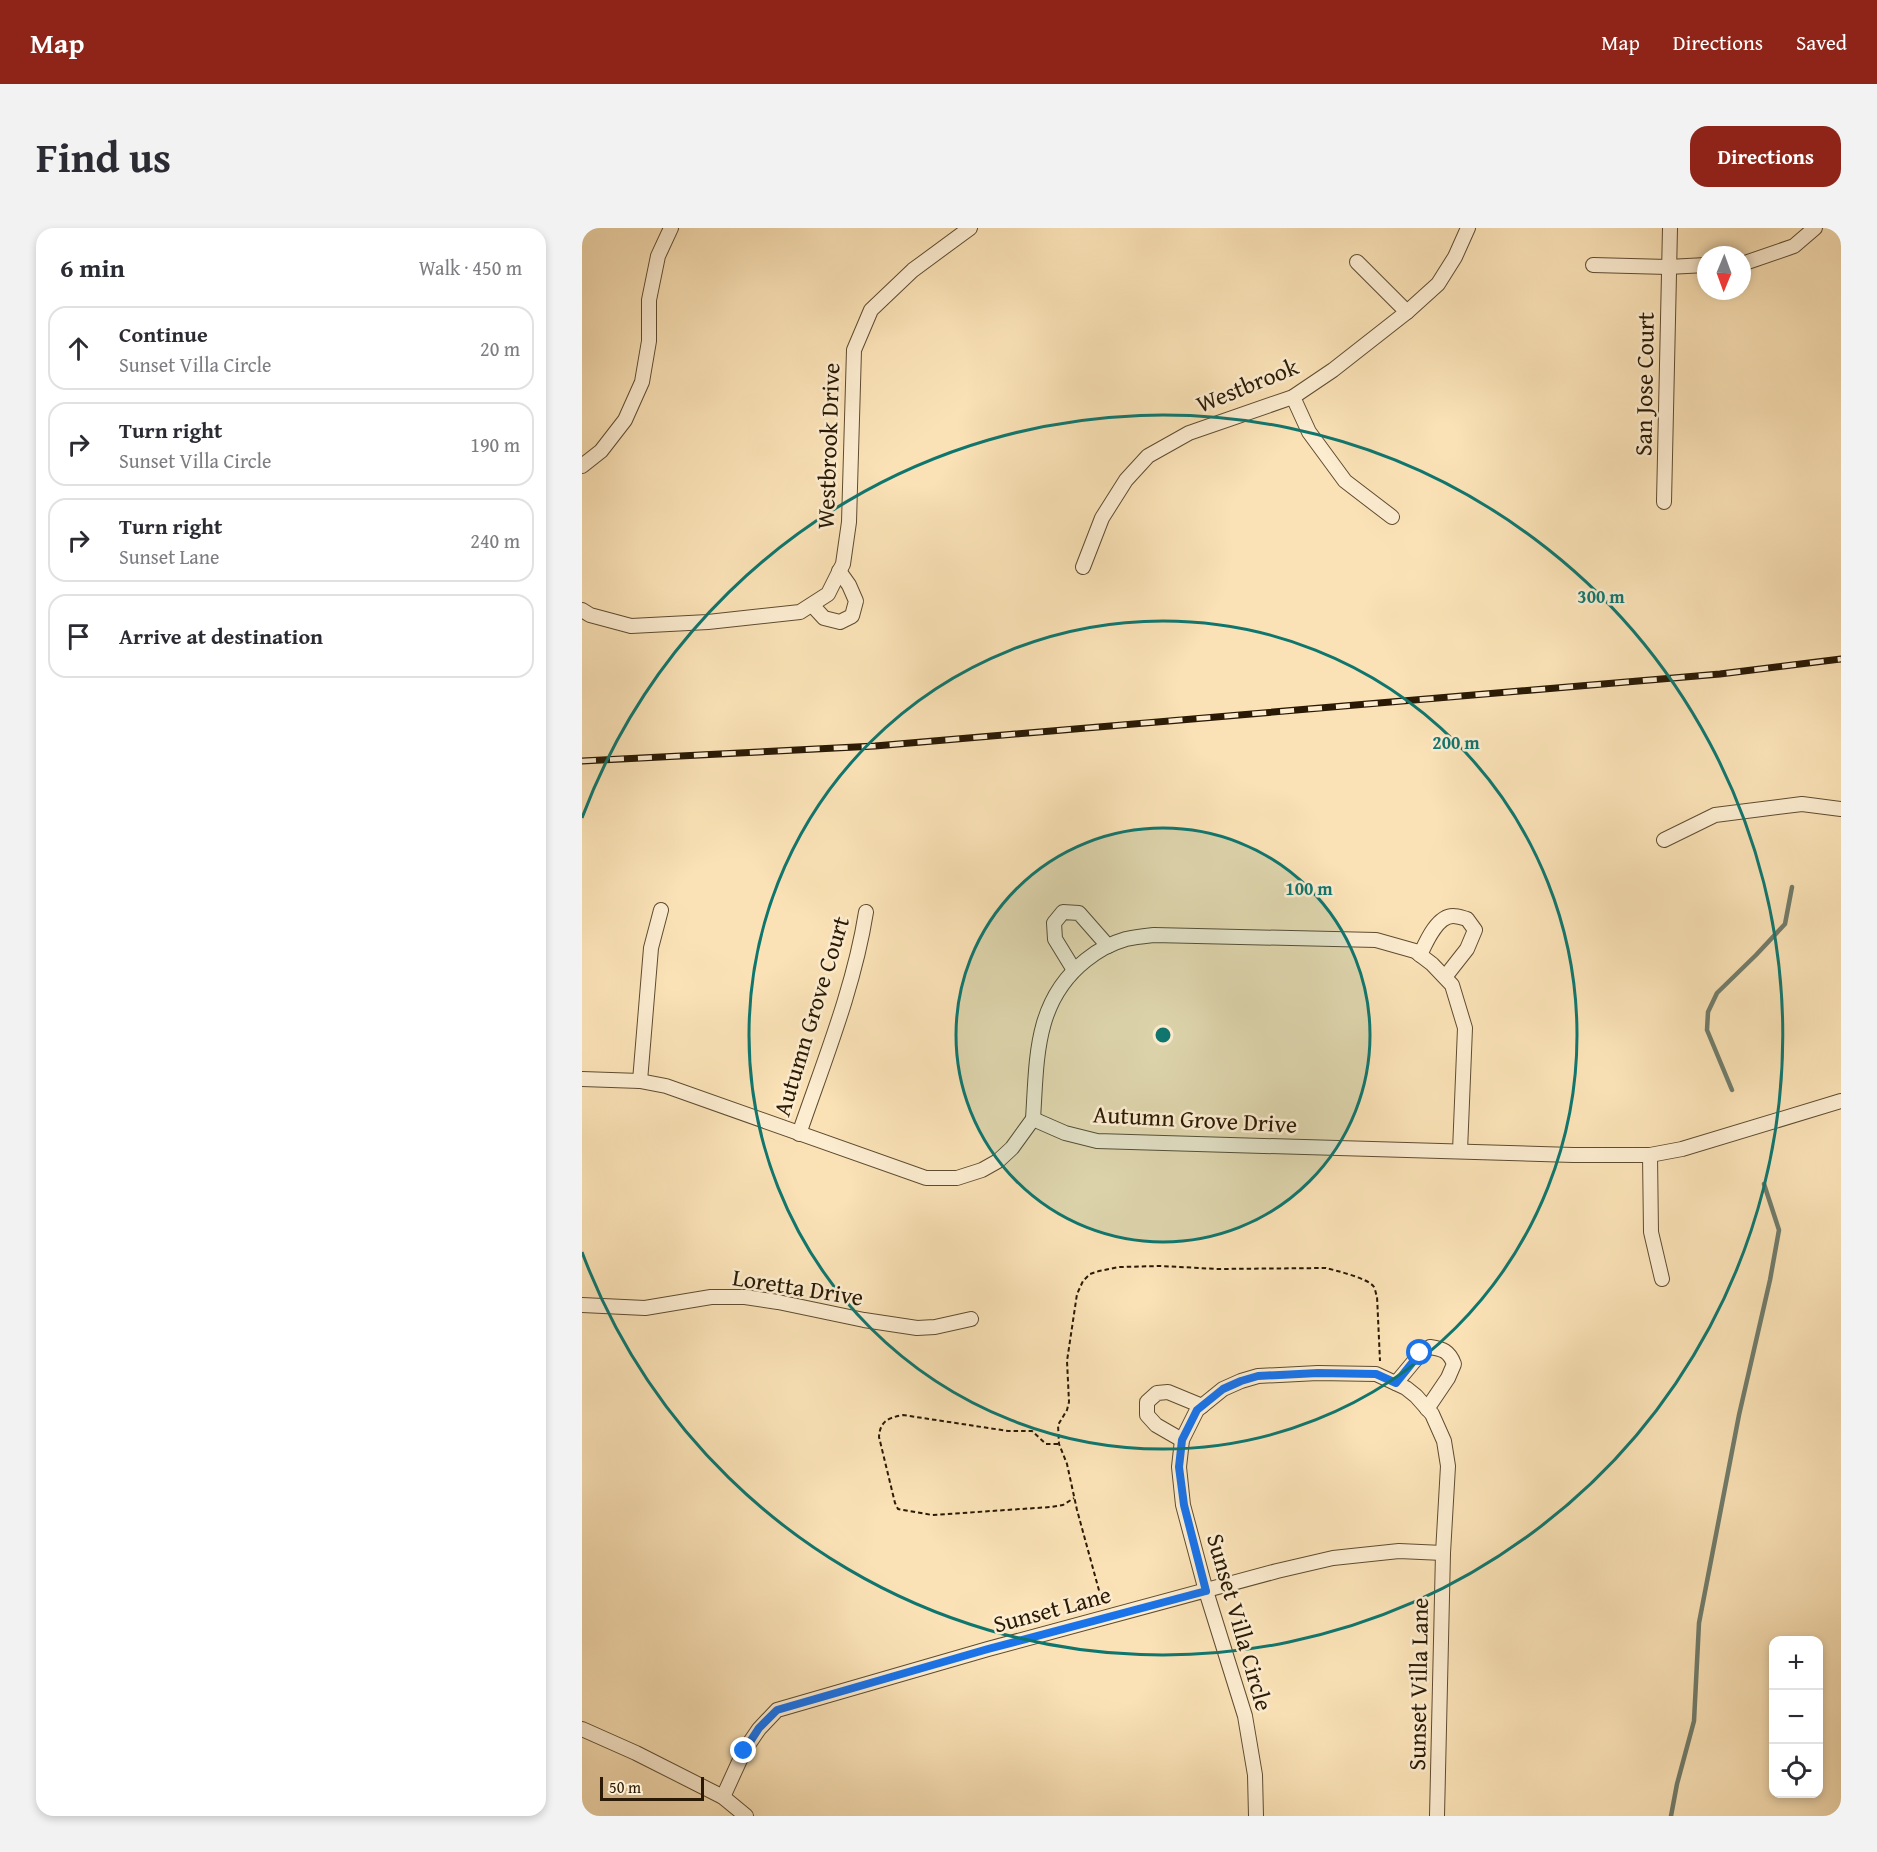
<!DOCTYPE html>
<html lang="en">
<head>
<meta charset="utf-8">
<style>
	:root { --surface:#fff; --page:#f2f2f3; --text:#2b2b33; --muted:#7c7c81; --line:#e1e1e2; --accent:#8f2418 }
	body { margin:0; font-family:"Gentium Book Plus",serif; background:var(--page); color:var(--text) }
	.controls { position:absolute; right:18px; bottom:18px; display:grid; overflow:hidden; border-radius:12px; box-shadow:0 3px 9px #0003 }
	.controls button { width:54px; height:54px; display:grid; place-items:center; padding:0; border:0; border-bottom:2px solid var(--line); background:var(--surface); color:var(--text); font:30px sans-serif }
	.compass { position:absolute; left:1115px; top:18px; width:54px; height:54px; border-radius:50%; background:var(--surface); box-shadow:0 3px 9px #0003; rotate:181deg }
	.scale { position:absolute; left:18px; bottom:15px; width:104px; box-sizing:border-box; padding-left:6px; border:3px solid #2a1a05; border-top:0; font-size:16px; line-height:21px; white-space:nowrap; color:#2a1a05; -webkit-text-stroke:4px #fcecd0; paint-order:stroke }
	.stop { position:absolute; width:18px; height:18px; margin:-14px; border:4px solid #1a73e8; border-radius:50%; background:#fff }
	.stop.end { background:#1a73e8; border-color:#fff; box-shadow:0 2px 6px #0008 }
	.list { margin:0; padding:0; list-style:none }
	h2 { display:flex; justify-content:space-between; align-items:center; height:78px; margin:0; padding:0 24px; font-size:26px }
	h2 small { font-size:20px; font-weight:400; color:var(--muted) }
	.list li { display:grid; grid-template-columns:39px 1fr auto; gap:18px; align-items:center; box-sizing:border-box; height:84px; margin:0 12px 12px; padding:0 12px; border:2px solid var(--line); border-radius:18px }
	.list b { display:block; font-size:22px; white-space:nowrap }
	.list p { margin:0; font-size:20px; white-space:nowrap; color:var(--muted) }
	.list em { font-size:20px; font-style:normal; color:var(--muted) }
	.icon { flex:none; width:33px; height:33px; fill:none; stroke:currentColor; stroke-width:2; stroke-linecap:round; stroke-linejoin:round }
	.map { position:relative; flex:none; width:1259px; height:1588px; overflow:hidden; border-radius:18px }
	header { display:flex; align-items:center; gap:36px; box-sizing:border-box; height:84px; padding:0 30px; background:var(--accent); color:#fff }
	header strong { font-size:28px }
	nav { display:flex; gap:33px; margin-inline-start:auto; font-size:21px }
	.intro { display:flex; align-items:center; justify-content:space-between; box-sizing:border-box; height:144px; padding:0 36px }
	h1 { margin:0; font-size:42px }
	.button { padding:15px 27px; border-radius:18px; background:var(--accent); color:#fff; font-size:21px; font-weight:700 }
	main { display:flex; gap:36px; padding:0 36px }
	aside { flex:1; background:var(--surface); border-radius:18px; box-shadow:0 3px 9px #0003 }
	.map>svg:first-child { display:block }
</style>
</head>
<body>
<header>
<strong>Map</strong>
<nav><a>Map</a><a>Directions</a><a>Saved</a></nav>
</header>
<div class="intro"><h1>Find us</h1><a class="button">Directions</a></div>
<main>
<aside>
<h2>6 min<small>Walk · 450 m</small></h2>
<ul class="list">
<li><svg class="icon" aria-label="ahead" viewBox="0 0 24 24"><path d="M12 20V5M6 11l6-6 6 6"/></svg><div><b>Continue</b><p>Sunset Villa Circle</p></div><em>20 m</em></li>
<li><svg class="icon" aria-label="right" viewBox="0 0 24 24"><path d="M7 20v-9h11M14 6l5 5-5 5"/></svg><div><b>Turn right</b><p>Sunset Villa Circle</p></div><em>190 m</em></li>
<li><svg class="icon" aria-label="right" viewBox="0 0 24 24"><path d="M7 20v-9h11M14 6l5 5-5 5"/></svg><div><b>Turn right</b><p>Sunset Lane</p></div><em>240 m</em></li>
<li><svg class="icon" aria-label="arrive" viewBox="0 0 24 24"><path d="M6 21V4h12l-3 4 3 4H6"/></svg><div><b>Arrive at destination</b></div></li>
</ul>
</aside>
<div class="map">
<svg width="1259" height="1588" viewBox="0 0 1259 1588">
	<rect width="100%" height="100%" fill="#fae2b6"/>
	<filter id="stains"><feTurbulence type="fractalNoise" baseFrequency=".00333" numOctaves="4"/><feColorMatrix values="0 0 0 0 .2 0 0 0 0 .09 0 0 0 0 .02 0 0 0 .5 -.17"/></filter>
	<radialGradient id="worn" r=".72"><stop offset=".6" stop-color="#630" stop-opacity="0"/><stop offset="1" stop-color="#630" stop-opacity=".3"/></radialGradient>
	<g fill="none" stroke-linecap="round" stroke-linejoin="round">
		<g stroke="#707c6b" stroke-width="4.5">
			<path d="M1150,862L1125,802L1126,784L1135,765L1174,727L1203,696L1210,659"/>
			<path d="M1089,1588L1095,1556L1112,1493L1117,1395L1157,1187L1188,1052L1197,1002L1182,956"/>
		</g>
		<g stroke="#5e4c31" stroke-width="16">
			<g id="minor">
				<path d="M775,34L825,84"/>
				<path d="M1160,36L1212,18L1233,0"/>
				<path d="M1011,37L1086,39L1124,37"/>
				<path d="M711,169L727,204L763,253L810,289"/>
				<path d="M0,238L19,223L43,192L60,154L67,113V72L76,28L89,0"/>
				<path d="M1082,274L1088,0"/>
				<path d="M501,339L520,290L544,252L566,228L607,205L711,169L751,142L825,84L856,56L873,29L886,0"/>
				<path d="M230,377L242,390L258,394L270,388L274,373L267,357L257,343"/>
				<path d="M0,382L8,387L49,398L126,394L218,384L246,366L261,336L267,294L272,122L289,82L331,42L388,0"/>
				<path d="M1082,612L1133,587L1220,576L1259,581"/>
				<path d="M838,727C844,714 855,688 871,688C876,688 881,690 885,691L893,702L885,721L863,749"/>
				<path d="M492,742L473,711L472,695L481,684L497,685L526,718"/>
				<path d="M0,851L58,853L84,858L344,950H375L400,942L416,933L430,920L451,891L483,905L515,913L991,927H1068L1100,921L1259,873"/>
				<path d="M58,853L69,720L79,682"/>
				<path d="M451,891C455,831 452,773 504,732C515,723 530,715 544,711C553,709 563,708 572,707L794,712L833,723L850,736L870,757L883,800L878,923"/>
				<path d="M217,906C242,833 272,760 284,684"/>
				<path d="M1068,927L1069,1004L1080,1051"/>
				<path d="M0,1077L63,1080L129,1069H163L196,1074L282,1092L335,1100L353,1099L389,1091"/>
				<path d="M814,1155L839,1125L848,1119C861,1121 867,1123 872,1136L866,1150L845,1181"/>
				<path d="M600,1212L574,1197L565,1187V1174L575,1165L586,1164L620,1178"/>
				<path d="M0,1501L54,1525L141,1569L164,1588"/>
				<path d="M141,1569L162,1523L177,1501L195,1482L406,1421L695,1343L751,1330L817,1323L861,1325"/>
				<path d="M674,1588L673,1547L663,1488L624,1363L601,1277L597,1239L600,1212L615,1182L641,1161L659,1153L676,1148L736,1145L794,1146L824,1160L834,1168L850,1186L862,1213L866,1238L861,1325L855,1588"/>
			</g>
		</g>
		<g stroke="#2a1a05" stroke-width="2" stroke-dasharray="4.5 3" stroke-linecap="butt">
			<path d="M476,1216H464L450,1203H426L321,1187C306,1190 298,1193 297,1209L313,1275L316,1281L350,1287L469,1279L481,1277L492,1270"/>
			<path d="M521,1377L495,1282L485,1236L477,1216L476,1197L485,1182L487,1174L485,1133L495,1066L501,1053L508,1046L517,1043L537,1039L579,1038L636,1041L744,1040C755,1043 786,1050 792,1059C793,1060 794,1067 795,1068L798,1133"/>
		</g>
		<use href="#minor" stroke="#fcecd0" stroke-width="14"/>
		<g stroke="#2a1a05" stroke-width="7">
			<path id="rail" d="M0,533L293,518L1138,446L1259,431"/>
		</g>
		<use href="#rail" stroke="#fcecd0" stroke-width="4.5" stroke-dasharray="14" stroke-linecap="butt"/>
	</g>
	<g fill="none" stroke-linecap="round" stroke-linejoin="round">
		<path stroke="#1a73e8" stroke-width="8" d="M162,1523L177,1500L195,1482L406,1421L624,1363L602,1277L597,1239L600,1212L615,1182L641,1161L659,1153L676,1148L736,1145L794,1146L814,1155L838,1125"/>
	</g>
	<circle cx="581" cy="807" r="207" fill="#0f766e" fill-opacity=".12"/>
	<g fill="none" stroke="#0f766e" stroke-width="3">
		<circle cx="581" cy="807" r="207"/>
		<circle cx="581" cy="807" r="414"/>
		<path d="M0 590A620 620 0 1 1 0 1024"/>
	</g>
	<g text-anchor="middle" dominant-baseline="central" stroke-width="5" stroke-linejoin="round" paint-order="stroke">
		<g font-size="24" fill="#2a1a05" stroke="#fcecd0">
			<text transform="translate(1062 156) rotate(-89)">San Jose Court</text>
			<text transform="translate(665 157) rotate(-22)">Westbrook</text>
			<text transform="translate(246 218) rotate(-88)">Westbrook Drive</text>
			<text transform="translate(229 788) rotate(-73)">Autumn Grove Court</text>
			<text transform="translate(613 891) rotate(3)">Autumn Grove Drive</text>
			<text transform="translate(216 1059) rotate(9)">Loretta Drive</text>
			<text transform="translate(470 1381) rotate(-15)">Sunset Lane</text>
			<text transform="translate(658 1394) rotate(74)">Sunset Villa Circle</text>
			<text transform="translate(836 1456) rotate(-89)">Sunset Villa Lane</text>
		</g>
	</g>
	<circle cx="581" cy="807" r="9" fill="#0f766e" stroke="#fcecd0" stroke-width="3"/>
	<g font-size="18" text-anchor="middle" font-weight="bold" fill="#0f766e" stroke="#fcecd0" stroke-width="5" stroke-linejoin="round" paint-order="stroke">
		<text x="1019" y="375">300 m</text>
		<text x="874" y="521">200 m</text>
		<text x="727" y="667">100 m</text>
	</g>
	<rect width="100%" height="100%" filter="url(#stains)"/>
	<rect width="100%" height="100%" fill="url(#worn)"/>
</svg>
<div class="controls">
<button>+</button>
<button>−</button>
<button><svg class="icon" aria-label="locate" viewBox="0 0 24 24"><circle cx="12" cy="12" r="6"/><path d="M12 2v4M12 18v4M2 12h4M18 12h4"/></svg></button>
</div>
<svg class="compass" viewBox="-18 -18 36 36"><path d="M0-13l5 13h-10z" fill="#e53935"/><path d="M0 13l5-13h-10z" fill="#7c7c81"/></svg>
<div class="scale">50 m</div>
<div class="stop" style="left:838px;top:1125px"></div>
<div class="stop end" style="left:162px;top:1523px"></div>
</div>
</main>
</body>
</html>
